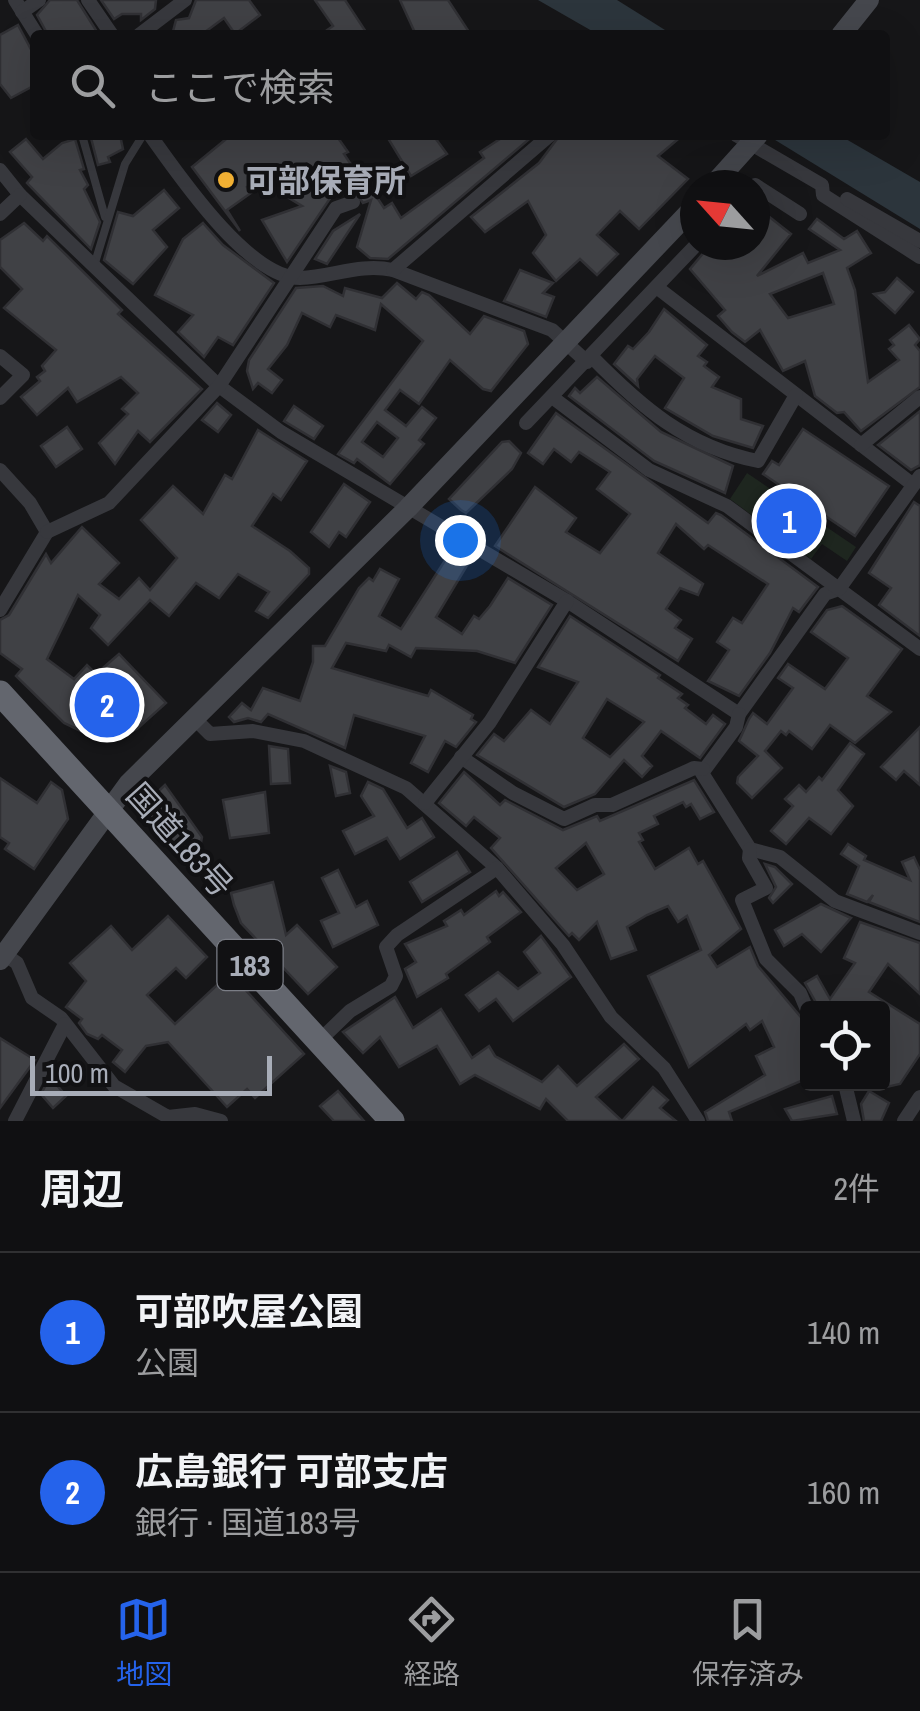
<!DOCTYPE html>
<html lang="ja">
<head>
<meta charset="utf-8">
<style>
	:root { --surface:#101012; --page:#19191b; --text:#f1f3f6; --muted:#9c9d9f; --line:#303032; --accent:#2563eb }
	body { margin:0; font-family:"Archivo Narrow","Noto Sans JP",sans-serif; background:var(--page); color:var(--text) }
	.controls { position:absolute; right:30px; bottom:30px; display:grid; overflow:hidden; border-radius:10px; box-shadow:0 10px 40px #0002 }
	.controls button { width:90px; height:90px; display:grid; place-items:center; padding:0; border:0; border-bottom:2px solid var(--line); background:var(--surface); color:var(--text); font:50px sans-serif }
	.compass { position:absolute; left:680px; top:170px; width:90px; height:90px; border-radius:50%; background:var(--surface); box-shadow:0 10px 40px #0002; rotate:297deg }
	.scale { position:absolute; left:30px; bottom:25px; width:242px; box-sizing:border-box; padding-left:10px; border:5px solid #a8adb8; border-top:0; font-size:28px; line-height:35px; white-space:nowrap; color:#a8adb8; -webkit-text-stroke:8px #111113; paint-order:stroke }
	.you { position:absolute; left:460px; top:540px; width:35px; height:35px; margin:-25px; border:8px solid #fff; border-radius:50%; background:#1a73e8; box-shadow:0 0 0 15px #1a73e833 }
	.badge { display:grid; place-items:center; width:65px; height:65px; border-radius:50%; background:var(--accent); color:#fff; font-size:32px; font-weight:700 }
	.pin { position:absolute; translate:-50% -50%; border:5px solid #fff; box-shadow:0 2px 10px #0006 }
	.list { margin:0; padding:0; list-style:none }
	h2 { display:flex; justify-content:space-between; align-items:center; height:130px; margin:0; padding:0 40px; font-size:42px }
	h2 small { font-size:32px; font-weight:400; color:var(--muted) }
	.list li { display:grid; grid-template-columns:65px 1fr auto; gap:30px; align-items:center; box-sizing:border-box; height:160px; padding:0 40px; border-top:2px solid var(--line) }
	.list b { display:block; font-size:38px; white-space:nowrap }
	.list p { margin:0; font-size:32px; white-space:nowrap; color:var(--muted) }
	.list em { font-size:32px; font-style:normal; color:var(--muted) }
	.icon { flex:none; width:55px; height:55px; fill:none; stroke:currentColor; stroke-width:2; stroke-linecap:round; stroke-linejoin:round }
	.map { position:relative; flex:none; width:920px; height:1121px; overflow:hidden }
	.search { position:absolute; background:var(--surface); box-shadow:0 10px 40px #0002; left:30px; right:30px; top:30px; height:110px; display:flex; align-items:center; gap:25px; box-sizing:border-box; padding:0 35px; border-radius:10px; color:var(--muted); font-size:38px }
	.sheet { height:450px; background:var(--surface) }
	nav { display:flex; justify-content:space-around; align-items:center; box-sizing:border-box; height:140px; border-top:2px solid var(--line); background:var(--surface); font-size:28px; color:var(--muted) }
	nav a { display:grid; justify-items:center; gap:5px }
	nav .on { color:var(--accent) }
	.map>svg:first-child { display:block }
</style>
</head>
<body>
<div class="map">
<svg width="920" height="1121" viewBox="0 0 920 1121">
	<rect width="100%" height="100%" fill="#161618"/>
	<path fill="#1e261f" d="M747,473L856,547L847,561L822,544L811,559L730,499Z"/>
	<g fill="#2c353c">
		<path d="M538,0H617L673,35H599Z"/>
		<path d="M767,135H839L920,182V229Z"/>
	</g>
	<g fill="#404145" stroke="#303034" stroke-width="2.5" fill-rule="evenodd">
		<path d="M50,0H77L99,35H48L37,15Z"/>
		<path d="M101,0H156L155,9L141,20V14H122L114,19Z"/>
		<path d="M196,0H249L260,15L235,34L224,18L201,35H172L176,20L189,18Z"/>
		<path d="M315,0H345L368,35H320L333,26Z"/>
		<path d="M400,0H448L471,35H416Z"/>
		<path d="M18,25L35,57V85L11,98L0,84V35Z"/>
		<path d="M103,135H120L123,149L108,157L110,162L98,165L91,138Z"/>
		<path d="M231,135H336L348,152L344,154L352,166L287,262L262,220L302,206L289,198L272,167L247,187L251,193L227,210L240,231L192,167Z"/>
		<path d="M386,135H433L447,154L411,176Z"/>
		<path d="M506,135H534L388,259L370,258L357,247L371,200L363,203L350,184L363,176L384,208L392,203L401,218L484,158L480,152Z"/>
		<path d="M560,135H683L658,156L688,179L639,229L620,211L597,235L618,254L597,275L580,259L556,281L533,253L546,235L528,201L485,232L471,217L539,163Z"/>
		<path d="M26,139L43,159L62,143L75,139L84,169L80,170L88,185L84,189L100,222L91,249L27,183L32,177L10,152Z"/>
		<path d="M164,190L179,208L153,230L167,247L133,284L104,260L118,212L133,216Z"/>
		<path d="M755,212L764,219L767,215L791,234L757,276L803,253L808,263L840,250L809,229L817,219L844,239L857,231L871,253L847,268L855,290L868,382L899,360L889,349L894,345L890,340L909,325L920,339L915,345L920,351V387L861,431L844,412L837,413L815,396L805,361L783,371L760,330L745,342L732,332L718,316L725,310L690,269L710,245H755ZM823,273L834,304L788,318L770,294Z"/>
		<path d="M360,214L327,264L315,259L333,231Z"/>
		<path d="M24,223L43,241L47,236L122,310L118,314L202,389L150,442L138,431L115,464L99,443L128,414L122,409L138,393L121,377L77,402L68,388L37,415L21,397L40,381L37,377L45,371L42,366L56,350L4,308L22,289L0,267V240Z"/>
		<path d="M203,223L223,245L274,283L233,345L218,337L204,357L178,332L193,315L155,295L183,239Z"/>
		<path d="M520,270L553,283L543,293L554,297L546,317L504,301Z"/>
		<path d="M897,278L913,292L895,313L874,294L885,292Z"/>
		<path d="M397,283L416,299L422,292L429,295L470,334L484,316L524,331L528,344L491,391L483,389L450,360L419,404L400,390L385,410L406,426L422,407L436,418L419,440L424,444L390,484L357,459L354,463L338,454L423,341L381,304L375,330L336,315L330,327L302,313L287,345L268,369L282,380L272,393L258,383L253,389L247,371L249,360L296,288L323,286L343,296L345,288L382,298ZM377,422L398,438L383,457L362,442Z"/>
		<path d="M664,309L707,345L698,356L707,362L704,366L719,377L712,387L741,399V419L763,426L753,448L713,436L665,408L684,378L655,356L637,379L638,386L614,364L628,346L633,349L649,332Z"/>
		<path d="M597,377L661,432L733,466L725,493L654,461L569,396L575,388L580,393Z"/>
		<path d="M217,403L231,415L218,432L202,420Z"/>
		<path d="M294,406L323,426L314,439L284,421Z"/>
		<path d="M920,411V465L911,470L878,445Z"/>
		<path d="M556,413L708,523L716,513L721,515L818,587L799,612L793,608L770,653L739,696L708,681L729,650L717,642L733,618L742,623L768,584L708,545L704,549L676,524L658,553L703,584L698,595L680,588L666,609L681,620L675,628L692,639L678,661L495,546L535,487L576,518L566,532L600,553L630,514L597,489L610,472L579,452L571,462L554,449L543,464L528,453Z"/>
		<path d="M67,427L82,449L56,467L41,446Z"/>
		<path d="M803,429L889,486L855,536L763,474L772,461L779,465Z"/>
		<path d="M258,430L307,461L281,500L273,494L252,526L290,551L309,568V574L268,618L256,611L269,592L238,574L219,598L196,583L169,616L150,600L108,645L91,628L100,615L78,595L47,659L74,679L87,665L96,674L119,654L166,703L137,729L113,737L87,734L64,723L16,676L22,669L0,653V620L9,615L46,554L51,563L82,527L119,563L99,584L119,599L139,578L150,590L177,558L141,520L173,486L203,514L225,475L232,479Z"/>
		<path d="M509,441L521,453L512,469L466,513L461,510L449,499L502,442Z"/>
		<path d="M344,484L370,502L346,537L339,532L329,547L311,532Z"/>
		<path d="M914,502L920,506V636L879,605L891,588L869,573Z"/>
		<path d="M453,548L471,559L436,617L462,634L474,616L479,619L490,606L508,578L552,605L515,663L477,651L416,648L411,657L389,645L386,651L346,643L332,668L428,696L431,690L473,715L471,719L476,722L456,747L445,741L428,772L411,763L425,736L354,715L345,748L268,714L261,722L248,718L234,722L229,717L242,703L251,710L263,688L300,701L313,662V646H325L359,588L369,578L373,581L380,569L399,579L379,616L401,629Z"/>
		<path d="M842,606L902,649L867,696L891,712L855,743L830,725L812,749L789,731L786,735L781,731L765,751L782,768L752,798L737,783L738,777L758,756L739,741L749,719L753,713L767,724L793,688L778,678L788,664L825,689L848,658L811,632L827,610Z"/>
		<path d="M570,616L660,675L658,678L682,694L678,698L688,705L685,708L706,724L713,715L725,724L700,758L661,731L642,756L652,766L642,777L624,760L595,794L564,807L477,755L494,734L504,741L531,710L550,724L578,682L538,667ZM607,699L644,722L610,757L583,738Z"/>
		<path d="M920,727V785L904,771L896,780L881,767Z"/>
		<path d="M850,743L864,754L838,790L853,806L831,834L809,818L786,844L771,831L793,806L785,799L799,785L806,792L819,777L822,780Z"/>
		<path d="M269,746L288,749L290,783L271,784Z"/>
		<path d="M330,766L346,772L350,793L336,796Z"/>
		<path d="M464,772L500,805L505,800L563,830L597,816L600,821L694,780L714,812L700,819L691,804L686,807L683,802L654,816L658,824L639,833L643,840L639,842L655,869L689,848L698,864L703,861L741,929L709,955L717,967L750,947L758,966L805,1022L808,1078L729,1112L732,1121H708L705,1112L765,1075L756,1056L774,1047L762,1021L750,1030L746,1024L689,1067L648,976L701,950L687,916L678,922L668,906L647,915L627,927L636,950L611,959L597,922L579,940L572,933L569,936L491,848L500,838L474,817L466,826L439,803ZM586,843L604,874L577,890L556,868Z"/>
		<path d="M0,778L37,803L51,782L62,790L68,819L34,869L5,849L9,843L0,837Z"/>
		<path d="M368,782L383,789L407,828L422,818L434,837L400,859L387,838L355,854L343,831L374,816L361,796Z"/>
		<path d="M165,785L202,837L198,859L190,866L145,811V804Z"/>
		<path d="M265,792L269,833L230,838L223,800Z"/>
		<path d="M848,844L866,856L864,860L910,880L902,862L914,857L920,870V922L869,902L873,895L867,902L847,894L859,866L841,854Z"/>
		<path d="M457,852L470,872L422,902L410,882Z"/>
		<path d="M765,864L775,867L792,884L773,903L769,898L776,887Z"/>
		<path d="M338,870L356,907L367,901L378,925L333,947L321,921L339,913L322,878Z"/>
		<path d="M273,882L286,935L297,925L337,967L308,994L241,923L234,905L231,893Z"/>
		<path d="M496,891L499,896L503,892L521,912L487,937L490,942L446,974L448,978L417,997L405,969L416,962L405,944L447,926L444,921L461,910L464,915Z"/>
		<path d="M821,904L851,918L821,952L802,934L784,946L775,930Z"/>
		<path d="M168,916L207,957L186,978L176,968L147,995L175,1024L230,973L304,1054L255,1098L247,1089L227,1107L168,1042L146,1046L125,1072L113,1062L122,1050L102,1035L98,1039L87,1034L79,1023L82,1019L66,1007L86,981L70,963L111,926L132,950Z"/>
		<path d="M860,922L920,943V994L888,964L869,992L920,1024V1054L900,1084L882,1088V1008H819L805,983L817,976L830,999L855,963L844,958Z"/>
		<path d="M541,936L571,977L513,1021L496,999L479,1011L466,995L498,972L518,989L540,973L524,952Z"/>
		<path d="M395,997L413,1028L441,1009L472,1058L489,1046L495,1056L542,1082L558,1066L577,1086L624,1044L639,1059L596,1097L622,1121L653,1087L668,1100L660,1108L676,1121H568L546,1099L540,1109L475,1075L460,1084L437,1046L399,1067L380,1037L363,1053L343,1032Z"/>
		<path d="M0,1038L35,1060L0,1108Z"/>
		<path d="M50,1077L66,1096L53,1108L41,1094Z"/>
		<path d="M338,1091L364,1121H334L320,1106Z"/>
		<path d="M869,1091L889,1103L881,1121H864L861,1104Z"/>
		<path d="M832,1096L837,1114L792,1121L785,1109Z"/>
	</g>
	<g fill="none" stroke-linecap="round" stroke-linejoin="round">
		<g stroke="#37383d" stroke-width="8">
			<path d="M82,135L105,217"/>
			<path d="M94,266L125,164L143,135"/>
		</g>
		<g stroke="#37383d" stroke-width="14">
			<path d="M15,0L37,35"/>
			<path d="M88,0L112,35"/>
			<path d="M22,12L39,0"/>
			<path d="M139,35L185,0"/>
			<path d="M150,135C178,174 248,278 300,278C333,277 359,263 393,270L552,330L587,362"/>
			<path d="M736,135L822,185L823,195L920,257"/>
			<path d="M0,170L20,195L219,386L281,432L567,601L739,714L825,594L839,589L920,649"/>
			<path d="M755,185L800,214"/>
			<path d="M847,199L920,241"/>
			<path d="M0,214L20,195"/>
			<path d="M393,270L550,135"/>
			<path d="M659,289L912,484"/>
			<path d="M0,356L23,375L0,398"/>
			<path d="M592,357C641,407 687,447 758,461L796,395"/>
			<path d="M552,397L649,470L727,506L839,589L920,476"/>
			<path d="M526,423L696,245"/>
			<path d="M861,445L920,397"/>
			<path d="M0,470L30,503L47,532L0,610"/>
			<path d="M47,532L109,503L219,386L336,208L353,202"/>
			<path d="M739,714L736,727L702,773L750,849L780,857L835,901L920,933"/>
			<path d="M194,718L210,734L253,731L304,741L406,788L497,868L563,945L611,1017L664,1068L698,1121"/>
			<path d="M461,757L513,793L564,819L595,805H612L694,768L703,769"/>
			<path d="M425,803L490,722L567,601"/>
			<path d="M750,849L749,858L766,888L742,900L766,959L800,993L808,1012"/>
			<path d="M4,954L17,963L32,998L61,1018L114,1086L168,1117L195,1114L221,1121"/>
			<path d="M319,1041L350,1011L391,986L396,976L386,947L397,935L497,868"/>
			<path d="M845,1084L854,1121"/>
			<path d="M15,1121L65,1024"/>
			<path d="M904,1121L920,1097"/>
		</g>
		<g stroke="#45474d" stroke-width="20">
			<path d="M841,35L869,0"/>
			<path d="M713,185L758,135"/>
			<path d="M0,960L129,783L408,508L695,206"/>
		</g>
		<path stroke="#63666e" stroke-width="25" d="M0,693L392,1121"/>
	</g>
	<circle fill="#f2b134" stroke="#111113" stroke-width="4" cx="226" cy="180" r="10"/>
	<g text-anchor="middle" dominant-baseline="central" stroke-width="8" stroke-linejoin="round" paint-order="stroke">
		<rect fill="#111113" stroke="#7b7e86" stroke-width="2.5" x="217.5" y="940" width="65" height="50" rx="8"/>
		<g font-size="30" font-weight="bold" fill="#a8adb8">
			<text x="250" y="965">183</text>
		</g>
		<g font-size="32" font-weight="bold" fill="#a8adb8" stroke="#111113" text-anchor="start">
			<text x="246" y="180">可部保育所</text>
		</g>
		<g font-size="32" fill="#a8adb8" stroke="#111113">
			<text transform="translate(180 840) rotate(48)">国道183号</text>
		</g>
	</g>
</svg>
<div class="controls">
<button><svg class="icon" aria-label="locate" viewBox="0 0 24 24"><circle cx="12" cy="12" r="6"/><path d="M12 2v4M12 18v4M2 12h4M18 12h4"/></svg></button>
</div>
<svg class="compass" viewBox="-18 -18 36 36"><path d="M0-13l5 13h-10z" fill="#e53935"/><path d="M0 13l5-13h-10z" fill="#9c9d9f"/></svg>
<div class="scale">100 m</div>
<div class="you"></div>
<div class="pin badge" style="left:789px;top:521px">1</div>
<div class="pin badge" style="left:107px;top:705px">2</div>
<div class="search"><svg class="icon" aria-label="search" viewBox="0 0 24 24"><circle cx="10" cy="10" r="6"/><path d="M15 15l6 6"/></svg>ここで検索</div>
</div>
<section class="sheet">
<h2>周辺<small>2件</small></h2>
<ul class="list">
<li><span class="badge">1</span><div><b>可部吹屋公園</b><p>公園</p></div><em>140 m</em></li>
<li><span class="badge">2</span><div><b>広島銀行 可部支店</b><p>銀行 · 国道183号</p></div><em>160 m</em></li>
</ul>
</section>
<nav>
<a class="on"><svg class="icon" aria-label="map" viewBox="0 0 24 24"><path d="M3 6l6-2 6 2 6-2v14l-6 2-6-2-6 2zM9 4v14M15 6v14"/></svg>地図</a>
<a><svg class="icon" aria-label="directions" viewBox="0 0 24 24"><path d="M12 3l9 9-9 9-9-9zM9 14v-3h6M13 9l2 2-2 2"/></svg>経路</a>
<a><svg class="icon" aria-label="saved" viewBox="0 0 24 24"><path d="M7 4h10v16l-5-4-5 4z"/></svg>保存済み</a>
</nav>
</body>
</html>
